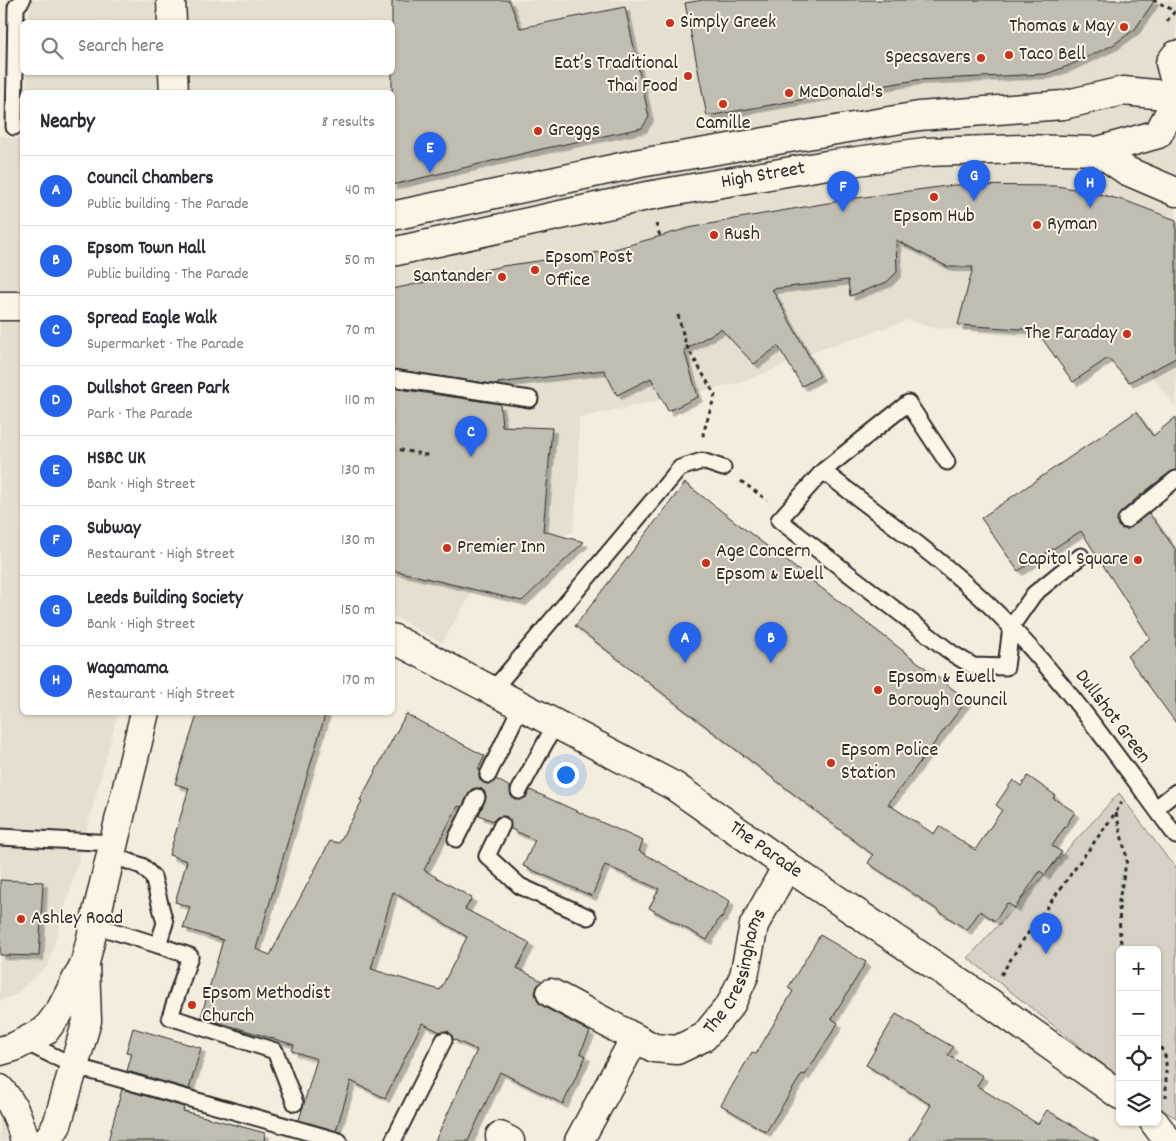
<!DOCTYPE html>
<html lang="en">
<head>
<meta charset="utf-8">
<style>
	:root { --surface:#fff; --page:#f7f7f7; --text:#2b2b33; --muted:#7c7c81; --line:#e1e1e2; --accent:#2563eb }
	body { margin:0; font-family:Dekko,sans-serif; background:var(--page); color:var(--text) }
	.controls { position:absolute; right:15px; bottom:15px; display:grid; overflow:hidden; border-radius:8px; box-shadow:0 1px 4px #0004 }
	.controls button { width:45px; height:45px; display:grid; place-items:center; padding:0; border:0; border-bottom:1px solid var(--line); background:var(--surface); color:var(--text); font:25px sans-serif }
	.you { position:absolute; left:565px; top:774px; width:18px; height:18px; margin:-12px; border:4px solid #fff; border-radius:50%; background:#1a73e8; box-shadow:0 0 0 8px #1a73e833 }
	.badge { display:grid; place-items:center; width:32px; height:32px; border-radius:50%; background:var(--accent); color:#fff; font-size:16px; font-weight:700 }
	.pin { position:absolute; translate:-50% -41px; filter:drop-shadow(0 1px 2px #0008) }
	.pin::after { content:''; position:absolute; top:26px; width:18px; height:15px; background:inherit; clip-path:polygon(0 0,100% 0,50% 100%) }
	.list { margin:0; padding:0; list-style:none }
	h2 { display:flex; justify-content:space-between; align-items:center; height:65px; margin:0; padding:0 20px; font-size:21px }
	h2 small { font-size:16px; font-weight:400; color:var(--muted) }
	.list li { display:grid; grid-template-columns:32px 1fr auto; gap:15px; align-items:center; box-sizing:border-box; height:70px; padding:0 20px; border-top:1px solid var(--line) }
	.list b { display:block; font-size:19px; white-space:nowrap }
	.list p { margin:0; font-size:16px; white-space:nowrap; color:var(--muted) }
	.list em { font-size:16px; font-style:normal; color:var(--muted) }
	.icon { flex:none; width:28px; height:28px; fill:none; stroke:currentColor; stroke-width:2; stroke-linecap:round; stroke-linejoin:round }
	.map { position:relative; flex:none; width:1176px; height:1141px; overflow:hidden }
	.search { position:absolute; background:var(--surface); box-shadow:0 1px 4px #0004; left:20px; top:20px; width:375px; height:55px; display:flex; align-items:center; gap:12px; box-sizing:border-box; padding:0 18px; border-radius:8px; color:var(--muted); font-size:19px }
	.panel { position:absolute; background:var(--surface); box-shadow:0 1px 4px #0004; left:20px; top:90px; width:375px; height:625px; border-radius:8px }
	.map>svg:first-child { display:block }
</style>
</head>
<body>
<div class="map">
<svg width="1176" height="1141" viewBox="0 0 1176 1141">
	<defs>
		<filter id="shadow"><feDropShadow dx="4.5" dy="4.5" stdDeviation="0" flood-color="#0004"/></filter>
	</defs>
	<rect width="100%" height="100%" fill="#f4edde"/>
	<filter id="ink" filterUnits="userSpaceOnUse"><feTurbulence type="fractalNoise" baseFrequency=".02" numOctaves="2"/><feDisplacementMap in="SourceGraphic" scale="10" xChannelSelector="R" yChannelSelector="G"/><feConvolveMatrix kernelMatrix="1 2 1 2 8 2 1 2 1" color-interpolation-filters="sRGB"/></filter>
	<g filter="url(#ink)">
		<g fill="#e5dfd0">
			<path d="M30,0H1173V2H1176V407L1128,347L1019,337L929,327L909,320L825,348L743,382L579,418V473L573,532L489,563L442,643L393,616L392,92H26L27,73L392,72V22H29Z"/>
			<path d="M0,135L22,141V712L118,713L78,862L48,966L13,996L0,1000Z"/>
			<path d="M0,1115L1,1116L8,1141H0Z"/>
		</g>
		<path fill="#d6d1c4" stroke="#807e78" d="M1119,793L1169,860L1176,866V1118L1157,1107V950H1120V1078L968,958Z"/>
		<g fill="#c2bdb1" stroke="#2b2b2b" fill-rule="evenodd" filter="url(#shadow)">
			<path d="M392,0H509L520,28L625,7L649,117L642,128L542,149L392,185Z"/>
			<path d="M703,0H1155L1135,29L1113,45L1068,66L1046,74L916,80L707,116L685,3Z"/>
			<path d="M954,185L1057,186L1091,192L1126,201L1176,220V358L1129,382L1108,358L1073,382L1036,330L958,325L973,267H948L896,240L897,272L887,282L850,296L848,280L772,289L820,376L802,386L778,346L754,364L721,329L684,350L698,397L668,411L651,378L617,395L604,370L498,383V385L392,369V289L503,266L608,251L689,228L740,218L857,198Z"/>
			<path d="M392,388L500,404L502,426L552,428L543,531L584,542L522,601L392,570Z"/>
			<path d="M1136,412L1153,436L1176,417V470L1170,472L1138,497L1120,513L1117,521L1118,526L1122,529H1128L1149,513L1176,550V723L1127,656L1150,638L1081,531L1018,571L981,518Z"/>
			<path d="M685,483L967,700L888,804L934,834L939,826L975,850L1002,810L996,805L1013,780L1021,786L1028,776L1055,795L1053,798L1075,812L1052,846L1062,852L1045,875L1040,871L1015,908L1007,903L995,921L980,911L967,930L868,863L873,855L575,626Z"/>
			<path d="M198,712H326L256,949L270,955L330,841L339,843L362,801L360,800L406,714L485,756L478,769L480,770L479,775L480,780L484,783L489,784L496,779L510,787L511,796L519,800L527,797L530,790L643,841L639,851L730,901L722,918L720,917L707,940L649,908L659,889L605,865L592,896L523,866L535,840L511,829L510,820L506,816L497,817L493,821L479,815L486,796L482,789L477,788L472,789L462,807L458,806L424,870L472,898L465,909L530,943L517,968L542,981L537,986L535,993L538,1002L544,1007L590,1032L580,1053L586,1056L563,1104L500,1072L468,1141H435L477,1050L453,1039L448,1031L440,1032L422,1023L385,1098L351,1081L336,1131L299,1120L317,1059L292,1051L294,1045L201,1017L223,940L183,928L190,907L175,902L187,861L169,855L189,788L175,784ZM393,892L467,937L440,990L371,969Z"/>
			<path d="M0,880L43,882L39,956L0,955Z"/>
			<path d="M820,935L866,962L832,1019L838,1023L805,1075L802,1074L766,1132L721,1105L752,1052L756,1054L793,991L788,988Z"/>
			<path d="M896,1014L953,1047L948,1055L983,1076L977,1086L1038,1124L1047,1110L1099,1141H909L931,1105L866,1065Z"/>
			<path d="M133,1028L201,1048L189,1089L127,1071L132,1053L126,1052Z"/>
			<path d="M122,1089L184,1107L183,1111L265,1133L264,1141H108Z"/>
		</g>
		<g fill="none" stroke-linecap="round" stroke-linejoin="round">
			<g stroke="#2b2b2b" stroke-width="19">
				<g id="service">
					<path d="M14,127L16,7L22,0"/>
					<path d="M392,378L530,399"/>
					<path d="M823,471L908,403L947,462"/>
					<path d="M1126,520L1176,479"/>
					<path d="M1081,556L1034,594L1011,627L1006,667L973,666L953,654L779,520L823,471C887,521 956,569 1012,628C1073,692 1123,765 1176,836"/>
					<path d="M492,691L680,468L702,461L723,468"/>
					<path d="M488,775L521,706"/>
					<path d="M519,791L556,723"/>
					<path d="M1156,808L1176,792"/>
					<path d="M502,825L487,856L520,886L588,917"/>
					<path d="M0,837L114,843"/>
					<path d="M456,839L477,797"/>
					<path d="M111,855L142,866L153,877L165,923L158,945L190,956L170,1017L275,1051L295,1103"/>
					<path d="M94,925L158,945"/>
					<path d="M25,1042L74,1066L339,1141"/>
					<path d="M393,1141L444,1040"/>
				</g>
			</g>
			<g stroke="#2b2b2b" stroke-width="31">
				<g id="minor">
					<path id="s1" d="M392,638L674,786L787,866L986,1000L1120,1095"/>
					<path id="s2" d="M551,993L654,1048L677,1050L704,1037L731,1004L744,976L754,925L787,866"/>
					<path d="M1154,1122L1166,1138"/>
					<path d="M500,1136L510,1141"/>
					<path d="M579,1141L635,1038"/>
				</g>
			</g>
			<g stroke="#2b2b2b" stroke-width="31">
				<g id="tertiary">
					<path d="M171,0L172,22"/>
					<path d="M173,72L174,92"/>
				</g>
			</g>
			<g stroke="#2b2b2b" stroke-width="31">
				<g id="secondary">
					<path d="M0,1089C14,1104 20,1122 25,1141"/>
					<path d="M47,1141L57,1125L87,1021L85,963"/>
				</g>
			</g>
			<g stroke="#2b2b2b" stroke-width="31">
				<path id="primary" d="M1098,151L1127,171L1176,192"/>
			</g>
			<g stroke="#2b2b2b" stroke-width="31">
				<g id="trunk">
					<path d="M1176,55L1170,63L1176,86"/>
					<path d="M392,216L640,163L919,116L1063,105L1123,91L1176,96"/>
					<path id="s3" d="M392,252L647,196L827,165L925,152L1023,149L1098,151L1158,134L1176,101"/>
					<path d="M0,306H22"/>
					<path d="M0,1051L14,1047L45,1031L60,1011L85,963L145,712"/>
				</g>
			</g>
			<g stroke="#2b2b2b" stroke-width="3" stroke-dasharray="4 4" stroke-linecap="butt">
				<path d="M1153,0L1175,11"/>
				<path d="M1167,21L1176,10"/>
				<path d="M656,224L660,236"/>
				<path d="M678,315L686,345L715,395L703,434L704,439"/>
				<path d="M392,448L431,456"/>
				<path d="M741,481L767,500"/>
				<path d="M1116,813L1127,859L1119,900L1120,938L1123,950"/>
				<path d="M1001,975L1021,943L1116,812L1122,802"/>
				<path d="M1157,1040L1166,1058V1097"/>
			</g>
			<use href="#service" stroke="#fcf5e5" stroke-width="15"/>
			<use href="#minor" stroke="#fcf5e5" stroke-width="28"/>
			<use href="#tertiary" stroke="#fcf5e5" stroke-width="28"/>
			<use href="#secondary" stroke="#fcf5e5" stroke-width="28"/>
			<use href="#primary" stroke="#fcf5e5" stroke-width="28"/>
			<use href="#trunk" stroke="#fcf5e5" stroke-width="28"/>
		</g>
	</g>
	<g fill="#c8321e" stroke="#fcf5e5" stroke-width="2">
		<circle cx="670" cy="23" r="5"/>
		<circle cx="1124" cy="27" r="5"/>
		<circle cx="1009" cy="55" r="5"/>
		<circle cx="981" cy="58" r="5"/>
		<circle cx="688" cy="76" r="5"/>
		<circle cx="789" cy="93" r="5"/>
		<circle cx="723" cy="104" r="5"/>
		<circle cx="538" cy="131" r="5"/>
		<circle cx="934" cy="197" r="5"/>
		<circle cx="1037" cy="225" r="5"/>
		<circle cx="714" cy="235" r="5"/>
		<circle cx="535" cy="270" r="5"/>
		<circle cx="502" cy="277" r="5"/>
		<circle cx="1127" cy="334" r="5"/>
		<circle cx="447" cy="548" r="5"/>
		<circle cx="1138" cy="560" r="5"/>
		<circle cx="706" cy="563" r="5"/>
		<circle cx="878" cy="690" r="5"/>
		<circle cx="831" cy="763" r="5"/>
		<circle cx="21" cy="919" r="5"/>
		<circle cx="192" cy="1005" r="5"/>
	</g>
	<g text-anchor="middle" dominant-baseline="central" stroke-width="4" stroke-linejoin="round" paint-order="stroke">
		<g font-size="20" fill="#2b2b2b" stroke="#fcf5e5" text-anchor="start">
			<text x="680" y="23">Simply Greek</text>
			<text x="1114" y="27" text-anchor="end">Thomas &amp; May</text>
			<text x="1019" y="55">Taco Bell</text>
			<text x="971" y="58" text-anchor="end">Specsavers</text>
			<text x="678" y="64" text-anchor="end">Eat’s Traditional<tspan x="678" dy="23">Thai Food</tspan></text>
			<text x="799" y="93">McDonald's</text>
			<text x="723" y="124" text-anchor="middle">Camille</text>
			<text x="548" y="131">Greggs</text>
			<text x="934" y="217" text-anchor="middle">Epsom Hub</text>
			<text x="1047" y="225">Ryman</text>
			<text x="724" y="235">Rush</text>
			<text x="545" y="258">Epsom Post<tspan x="545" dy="23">Office</tspan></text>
			<text x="492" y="277" text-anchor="end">Santander</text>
			<text x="1117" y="334" text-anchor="end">The Faraday</text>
			<text x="457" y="548">Premier Inn</text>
			<text x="716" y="552">Age Concern<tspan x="716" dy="23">Epsom &amp; Ewell</tspan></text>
			<text x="1128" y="560" text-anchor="end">Capitol Square</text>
			<text x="888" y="678">Epsom &amp; Ewell<tspan x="888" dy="23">Borough Council</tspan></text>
			<text x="841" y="751">Epsom Police<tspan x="841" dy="23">Station</tspan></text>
			<text x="31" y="919">Ashley Road</text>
			<text x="202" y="994">Epsom Methodist<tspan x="202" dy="23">Church</tspan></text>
		</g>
		<g font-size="20" fill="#2b2b2b" stroke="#fcf5e5">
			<text stroke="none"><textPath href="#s3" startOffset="379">High Street</textPath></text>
			<text transform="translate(1112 717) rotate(53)">Dullshot Green</text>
			<text stroke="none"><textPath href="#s1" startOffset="430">The Parade</textPath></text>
			<text stroke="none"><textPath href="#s2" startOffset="244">The Cressinghams</textPath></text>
		</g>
	</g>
</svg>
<div class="controls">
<button>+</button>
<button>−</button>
<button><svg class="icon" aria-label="locate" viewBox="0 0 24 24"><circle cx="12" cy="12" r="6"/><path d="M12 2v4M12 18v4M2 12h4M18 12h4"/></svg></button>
<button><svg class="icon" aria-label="layers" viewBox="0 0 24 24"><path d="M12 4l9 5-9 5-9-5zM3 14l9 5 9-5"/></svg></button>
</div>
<div class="you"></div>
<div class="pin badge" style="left:685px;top:663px">A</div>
<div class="pin badge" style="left:771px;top:663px">B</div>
<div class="pin badge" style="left:471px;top:457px">C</div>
<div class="pin badge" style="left:1046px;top:954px">D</div>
<div class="pin badge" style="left:430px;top:173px">E</div>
<div class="pin badge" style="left:843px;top:212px">F</div>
<div class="pin badge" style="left:974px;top:201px">G</div>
<div class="pin badge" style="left:1090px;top:208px">H</div>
<div class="search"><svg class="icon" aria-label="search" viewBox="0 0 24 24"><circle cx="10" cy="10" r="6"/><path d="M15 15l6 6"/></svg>Search here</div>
<section class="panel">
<h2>Nearby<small>8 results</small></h2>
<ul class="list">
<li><span class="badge">A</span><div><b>Council Chambers</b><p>Public building · The Parade</p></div><em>40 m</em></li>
<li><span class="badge">B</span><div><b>Epsom Town Hall</b><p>Public building · The Parade</p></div><em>50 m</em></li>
<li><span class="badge">C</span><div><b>Spread Eagle Walk</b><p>Supermarket · The Parade</p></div><em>70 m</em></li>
<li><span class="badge">D</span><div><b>Dullshot Green Park</b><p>Park · The Parade</p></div><em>110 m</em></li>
<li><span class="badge">E</span><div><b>HSBC UK</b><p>Bank · High Street</p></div><em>130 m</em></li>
<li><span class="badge">F</span><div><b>Subway</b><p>Restaurant · High Street</p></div><em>130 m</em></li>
<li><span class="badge">G</span><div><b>Leeds Building Society</b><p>Bank · High Street</p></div><em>150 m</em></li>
<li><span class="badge">H</span><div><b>Wagamama</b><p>Restaurant · High Street</p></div><em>170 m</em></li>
</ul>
</section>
</div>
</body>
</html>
